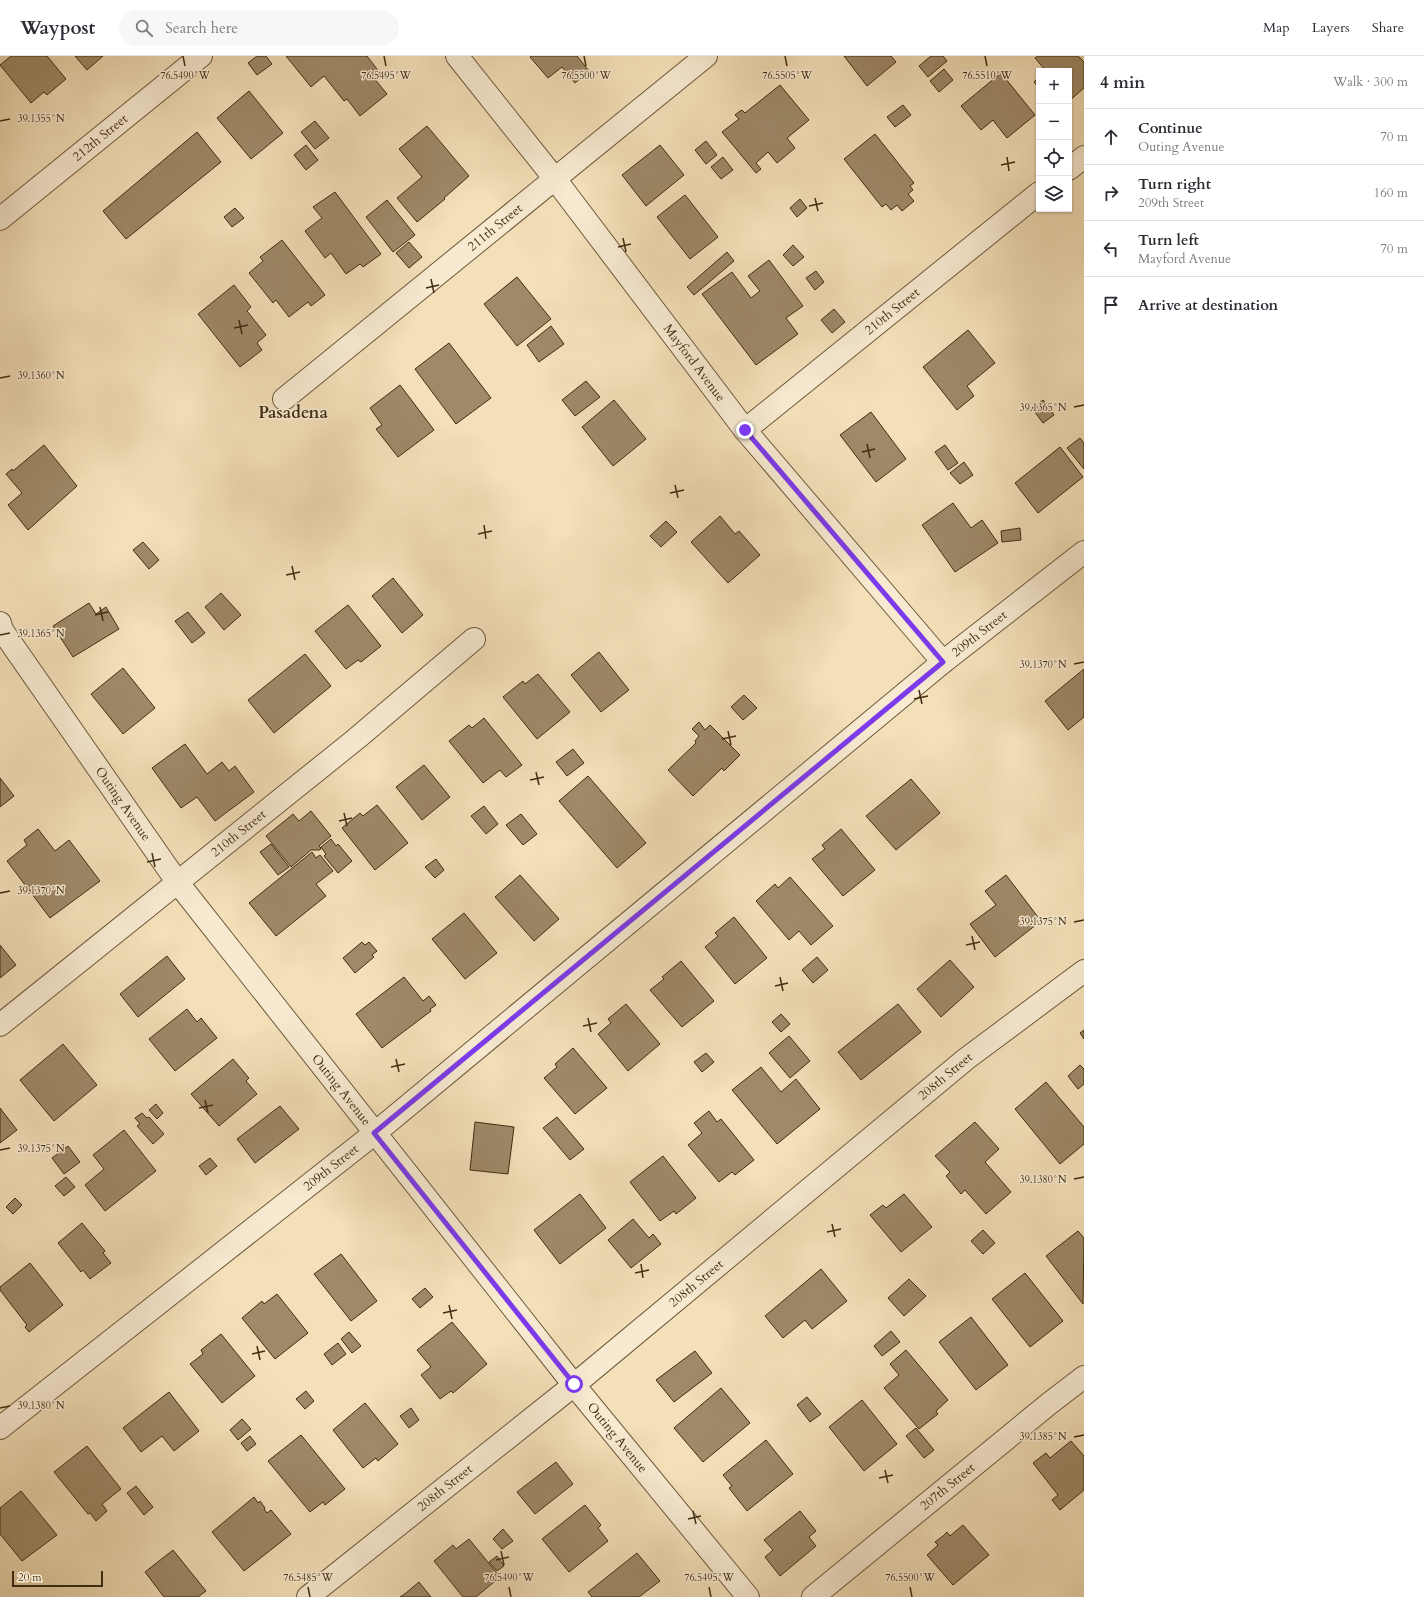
<!DOCTYPE html>
<html lang="en">
<head>
<meta charset="utf-8">
<style>
	:root { --surface:#fff; --page:#f7f7f7; --text:#2b2b33; --muted:#7c7c81; --line:#e1e1e2 }
	body { margin:0; font-family:Cardo,serif; background:var(--page); color:var(--text) }
	.controls { position:absolute; right:12px; top:12px; display:grid; overflow:hidden; border-radius:0px; box-shadow:0 1px 3px #0004 }
	.controls button { width:36px; height:36px; display:grid; place-items:center; padding:0; border:0; border-bottom:1px solid var(--line); background:var(--surface); color:var(--text); font:20px sans-serif }
	.scale { position:absolute; left:12px; bottom:10px; width:91px; box-sizing:border-box; padding-left:4px; border:2px solid #412c11; border-top:0; font-size:11px; line-height:14px; white-space:nowrap; color:#412c11; -webkit-text-stroke:3px #f7ead1; paint-order:stroke }
	.stop { position:absolute; width:12px; height:12px; margin:-9px; border:3px solid #7c3aed; border-radius:50%; background:#fff }
	.stop.end { background:#7c3aed; border-color:#fff; box-shadow:0 1px 4px #0008 }
	.list { margin:0; padding:0; list-style:none }
	h2 { display:flex; justify-content:space-between; align-items:center; height:52px; margin:0; padding:0 16px; font-size:17px }
	h2 small { font-size:13px; font-weight:400; color:var(--muted) }
	.list li { display:grid; grid-template-columns:26px 1fr auto; gap:12px; align-items:center; box-sizing:border-box; height:56px; padding:0 16px; border-top:1px solid var(--line) }
	.list b { display:block; font-size:15px; white-space:nowrap }
	.list p { margin:0; font-size:13px; white-space:nowrap; color:var(--muted) }
	.list em { font-size:13px; font-style:normal; color:var(--muted) }
	.icon { flex:none; width:22px; height:22px; fill:none; stroke:currentColor; stroke-width:2; stroke-linecap:round; stroke-linejoin:round }
	.map { position:relative; flex:none; width:1084px; height:1541px; overflow:hidden }
	header { display:flex; align-items:center; gap:24px; box-sizing:border-box; height:56px; padding:0 20px; background:var(--surface); border-bottom:1px solid var(--line) }
	header strong { font-size:19px }
	nav { display:flex; gap:22px; margin-inline-start:auto; font-size:14px }
	.search { width:280px; height:36px; background:var(--page); display:flex; align-items:center; gap:10px; box-sizing:border-box; padding:0 14px; border-radius:22px; color:var(--muted); font-size:15px }
	main { display:flex }
	aside { flex:1; background:var(--surface) }
	.map>svg:first-child { display:block }
</style>
</head>
<body>
<header>
<strong>Waypost</strong>
<div class="search"><svg class="icon" aria-label="search" viewBox="0 0 24 24"><circle cx="10" cy="10" r="6"/><path d="M15 15l6 6"/></svg>Search here</div>
<nav><a>Map</a><a>Layers</a><a>Share</a></nav>
</header>
<main>
<div class="map">
<svg width="1084" height="1541" viewBox="0 0 1084 1541">
	<rect width="100%" height="100%" fill="#f3dfb8"/>
	<filter id="stains"><feTurbulence type="fractalNoise" baseFrequency=".005" numOctaves="4"/><feColorMatrix values="0 0 0 0 .2 0 0 0 0 .09 0 0 0 0 .02 0 0 0 .5 -.17"/></filter>
	<radialGradient id="worn" r=".72"><stop offset=".6" stop-color="#630" stop-opacity="0"/><stop offset="1" stop-color="#630" stop-opacity=".3"/></radialGradient>
	<g fill="#9e8968" stroke="#412c11">
		<path d="M11,0H47L66,23L48,38L47,39L44,36L31,47L0,9Z"/>
		<path d="M75,0H103L87,14Z"/>
		<path d="M257,0H266L272,8L257,19L248,7Z"/>
		<path d="M286,0H367L380,17L374,22L387,38L360,60L347,43L344,45L324,20L311,31Z"/>
		<path d="M531,0H577L589,15L575,27L562,11L548,22L530,1Z"/>
		<path d="M844,0H891L896,6L867,30Z"/>
		<path d="M931,0H943L947,5L928,21L919,10Z"/>
		<path d="M1038,0H1078L1084,6V32L1069,45V15H1046L1035,2Z"/>
		<path d="M944,13L953,24L939,36L930,25Z"/>
		<path d="M1001,17L1035,59L1007,82L993,64L981,74L961,50Z"/>
		<path d="M1039,21V32L1034,26Z"/>
		<path d="M780,29L809,64L787,82L795,92L777,107L768,96L756,107L761,113L756,117L722,76L739,63L735,59L740,55L742,54L745,57Z"/>
		<path d="M249,35L283,77L251,103L217,62Z"/>
		<path d="M903,49L911,59L895,71L887,61Z"/>
		<path d="M315,65L329,82L315,93L301,76Z"/>
		<path d="M427,70L469,120L444,142L445,143L417,166L397,142L422,121L399,93Z"/>
		<path d="M197,76L221,106L126,183L103,155Z"/>
		<path d="M875,78L914,127L910,130L913,134L908,138L914,145L902,155L897,149L891,154L886,148L882,151L844,103Z"/>
		<path d="M706,85L717,99L706,108L695,94Z"/>
		<path d="M306,89L318,104L306,114L294,99Z"/>
		<path d="M660,89L684,119L646,150L622,119Z"/>
		<path d="M723,101L733,114L721,123L711,111Z"/>
		<path d="M335,136L381,198L363,211L360,208L346,218L331,197L325,202L305,175L322,162L313,151Z"/>
		<path d="M685,139L718,181L690,203L657,161Z"/>
		<path d="M800,143L807,152L797,161L790,152Z"/>
		<path d="M387,144L415,179L393,196L366,161Z"/>
		<path d="M235,152L244,162L232,171L224,161Z"/>
		<path d="M282,184L325,239L311,250L308,246L289,261L276,244L273,247L249,217L263,205L260,201Z"/>
		<path d="M409,186L422,201L409,212L396,197Z"/>
		<path d="M793,189L804,201L793,210L783,199Z"/>
		<path d="M727,196L734,205L694,239L687,231Z"/>
		<path d="M769,204L803,250L786,262L798,278L756,309L702,238L732,216L751,242L760,235L748,220Z"/>
		<path d="M816,215L824,226L815,234L806,222Z"/>
		<path d="M517,221L551,263L517,290L484,248Z"/>
		<path d="M234,229L251,251L247,255L266,279L257,287L262,294L240,311L198,258Z"/>
		<path d="M834,253L845,266L832,277L821,264Z"/>
		<path d="M551,270L564,288L539,306L527,289Z"/>
		<path d="M968,274L995,307L967,330L974,340L957,354L923,311Z"/>
		<path d="M449,287L491,342L456,368L415,313Z"/>
		<path d="M586,325L600,341L575,360L562,344Z"/>
		<path d="M400,329L434,374L398,401L376,373L382,369L370,352Z"/>
		<path d="M614,344L646,383L613,410L582,371Z"/>
		<path d="M1043,344L1054,359L1043,367L1032,352Z"/>
		<path d="M871,356L906,403L876,426L840,379Z"/>
		<path d="M1080,382L1084,387V413L1067,392Z"/>
		<path d="M44,389L77,430L28,474L8,449L22,437L6,418L12,413L13,415Z"/>
		<path d="M945,389L958,407L948,414L935,396Z"/>
		<path d="M1060,391L1083,421L1038,457L1015,427Z"/>
		<path d="M964,406L973,419L960,428L950,417Z"/>
		<path d="M953,447L971,472L982,464L998,487L955,516L922,469Z"/>
		<path d="M720,460L735,478L739,475L760,499L728,527L691,486Z"/>
		<path d="M666,465L677,476L661,491L650,480Z"/>
		<path d="M1020,472L1021,484L1002,486L1001,475Z"/>
		<path d="M143,486L159,504L149,513L133,494Z"/>
		<path d="M393,522L423,559L402,577L372,540Z"/>
		<path d="M221,537L241,559L224,574L205,551Z"/>
		<path d="M89,547L96,558L106,551L119,573L73,601L53,570Z"/>
		<path d="M348,549L381,590L361,606L358,604L346,613L315,575Z"/>
		<path d="M188,556L205,577L192,587L175,565Z"/>
		<path d="M599,596L629,634L601,656L571,619Z"/>
		<path d="M305,598L331,630L274,677L248,644Z"/>
		<path d="M123,612L155,652L123,678L91,638Z"/>
		<path d="M1084,613V661L1068,674L1045,645Z"/>
		<path d="M538,618L570,656L537,683L503,641L523,625L525,628Z"/>
		<path d="M744,639L757,652L743,664L731,651Z"/>
		<path d="M484,662L522,709L506,721L500,714L483,727L449,685L469,669L472,672Z"/>
		<path d="M699,666L705,674L710,669L740,699L724,715L722,712L693,740L668,714L696,687L695,685L699,680L692,673Z"/>
		<path d="M185,688L207,718L222,706L229,715L235,710L254,736L215,765L197,741L181,752L152,712Z"/>
		<path d="M573,693L584,707L567,720L556,706Z"/>
		<path d="M424,709L450,741L422,764L396,731Z"/>
		<path d="M588,720L646,787L617,812L559,745Z"/>
		<path d="M0,722L14,740L0,751Z"/>
		<path d="M911,723L940,757L896,794L866,760Z"/>
		<path d="M377,749L408,787L375,814L342,772L360,757L363,760Z"/>
		<path d="M484,750L498,768L486,778L471,760Z"/>
		<path d="M311,755L331,780L319,790L321,792L320,794H311L291,811L266,780L293,758L299,765Z"/>
		<path d="M521,758L537,778L523,789L506,769Z"/>
		<path d="M38,773L55,795L69,784L100,825L50,862L7,805L27,789L24,784Z"/>
		<path d="M841,773L875,814L843,840L812,803L825,793L822,789Z"/>
		<path d="M331,783L336,790L338,788L352,805L338,817L324,800L326,798L321,791Z"/>
		<path d="M271,788L289,811L278,819L260,796Z"/>
		<path d="M312,796L316,802L320,799L333,815L316,828L326,840L276,880L249,847Z"/>
		<path d="M436,803L444,814L435,822L425,811Z"/>
		<path d="M520,819L559,863L534,885L495,841Z"/>
		<path d="M1006,819L1041,865L995,901L970,868L996,849L985,835Z"/>
		<path d="M790,821L833,870L811,889L799,875L789,884L756,845L775,828L778,832Z"/>
		<path d="M464,857L497,897L465,923L432,883Z"/>
		<path d="M734,861L767,902L735,928L705,891L718,880L715,877Z"/>
		<path d="M362,886L365,889L369,886L377,895L372,899L374,901L355,917L343,902Z"/>
		<path d="M0,889L16,909L0,922Z"/>
		<path d="M167,900L185,923L138,961L120,938Z"/>
		<path d="M817,901L828,914L813,927L802,914Z"/>
		<path d="M950,904L974,931L941,961L917,933Z"/>
		<path d="M681,905L714,945L682,971L650,934L664,923L662,921Z"/>
		<path d="M404,921L423,945L429,940L436,949L430,953L431,955L382,992L356,958Z"/>
		<path d="M626,948L660,988L628,1015L598,978L611,967L608,963Z"/>
		<path d="M898,948L921,976L861,1024L838,996Z"/>
		<path d="M187,953L197,966L201,962L217,982L175,1015L149,983Z"/>
		<path d="M781,958L790,968L781,976L772,966Z"/>
		<path d="M1084,974V983L1080,977Z"/>
		<path d="M789,980L810,1005L790,1022L769,997Z"/>
		<path d="M63,988L97,1029L54,1065L20,1024Z"/>
		<path d="M573,992L607,1032L575,1058L544,1022L557,1011L555,1008Z"/>
		<path d="M706,997L714,1006L702,1016L694,1006Z"/>
		<path d="M233,1003L248,1021L249,1022L246,1025L257,1038L219,1070L191,1038Z"/>
		<path d="M1080,1009L1084,1013V1028L1078,1033L1068,1020Z"/>
		<path d="M761,1011L781,1036L796,1023L820,1053L777,1088L732,1034Z"/>
		<path d="M1046,1026L1084,1071V1088L1060,1108L1015,1053Z"/>
		<path d="M156,1048L163,1057L157,1063L149,1054Z"/>
		<path d="M280,1050L299,1073L255,1107L237,1083Z"/>
		<path d="M0,1052L17,1074L0,1087Z"/>
		<path d="M709,1055L717,1066L721,1063L754,1104L735,1119L732,1116L719,1126L688,1089L702,1077L694,1067Z"/>
		<path d="M142,1057L147,1062L149,1061L164,1078L153,1088L137,1070L140,1068L135,1062Z"/>
		<path d="M557,1061L584,1093L570,1104L543,1072Z"/>
		<path d="M475,1066L514,1071L508,1118L470,1114Z"/>
		<path d="M975,1066L999,1093L985,1106L1011,1136L986,1158L965,1134L961,1138L946,1120L950,1116L935,1100Z"/>
		<path d="M124,1074L156,1115L105,1155L85,1129L104,1113L93,1099Z"/>
		<path d="M68,1090L80,1106L64,1118L52,1102Z"/>
		<path d="M663,1100L696,1142L676,1158L674,1155L660,1165L630,1126Z"/>
		<path d="M210,1102L217,1110L206,1119L199,1110Z"/>
		<path d="M66,1121L75,1131L64,1140L55,1130Z"/>
		<path d="M580,1138L606,1172L560,1208L534,1174Z"/>
		<path d="M904,1138L932,1171L901,1196L870,1159L883,1149L886,1152Z"/>
		<path d="M15,1142L22,1149L13,1158L6,1151Z"/>
		<path d="M633,1163L649,1182L653,1178L661,1188L631,1212L608,1184Z"/>
		<path d="M82,1167L105,1195L103,1197L111,1207L90,1223L83,1214L81,1216L58,1187Z"/>
		<path d="M983,1174L995,1187L983,1198L971,1185Z"/>
		<path d="M1078,1175L1084,1182L1083,1248L1046,1200Z"/>
		<path d="M341,1198L377,1245L351,1265L314,1218Z"/>
		<path d="M30,1207L63,1249L29,1276L25,1271L27,1269L0,1234V1231Z"/>
		<path d="M821,1213L847,1245L812,1273L805,1264L783,1282L765,1260Z"/>
		<path d="M1025,1217L1063,1265L1030,1291L992,1243Z"/>
		<path d="M909,1223L926,1240L904,1260L888,1242Z"/>
		<path d="M425,1232L433,1241L420,1252L412,1243Z"/>
		<path d="M277,1238L308,1277L275,1303L242,1262L262,1245L264,1248Z"/>
		<path d="M971,1261L1008,1309L976,1334L939,1286Z"/>
		<path d="M452,1266L487,1308L453,1337L451,1335L440,1343L421,1319L431,1311L417,1294Z"/>
		<path d="M891,1275L900,1286L882,1300L874,1290Z"/>
		<path d="M349,1276L361,1290L352,1297L341,1283Z"/>
		<path d="M221,1278L255,1320L222,1347L190,1308L203,1298L201,1294Z"/>
		<path d="M338,1287L346,1298L332,1309L324,1298Z"/>
		<path d="M906,1294L948,1344L936,1355L938,1358L919,1373L884,1332L899,1319L890,1308Z"/>
		<path d="M695,1295L712,1317L674,1346L656,1324Z"/>
		<path d="M721,1332L750,1367L703,1406L674,1372Z"/>
		<path d="M306,1335L314,1345L305,1353L296,1343Z"/>
		<path d="M169,1336L199,1375L174,1395L162,1380L141,1396L123,1372Z"/>
		<path d="M807,1341L821,1358L810,1366L797,1349Z"/>
		<path d="M862,1344L897,1388L864,1415L829,1371Z"/>
		<path d="M365,1347L398,1388L378,1405L376,1402L363,1412L333,1374Z"/>
		<path d="M411,1352L419,1364L409,1372L400,1360Z"/>
		<path d="M242,1363L251,1373L238,1384L230,1374Z"/>
		<path d="M916,1372L934,1394L924,1402L906,1380Z"/>
		<path d="M301,1379L345,1433L325,1449L323,1446L310,1456L268,1405Z"/>
		<path d="M250,1380L256,1388L247,1395L241,1387Z"/>
		<path d="M766,1384L793,1418L747,1455L729,1432L732,1430L723,1419Z"/>
		<path d="M1071,1385L1084,1400V1434L1060,1454L1052,1444L1058,1439L1033,1407L1046,1397L1050,1402Z"/>
		<path d="M87,1390L121,1433L102,1448L107,1455L96,1465L90,1457L88,1458L54,1416Z"/>
		<path d="M556,1406L573,1428L535,1458L517,1436Z"/>
		<path d="M136,1430L153,1451L144,1459L127,1437Z"/>
		<path d="M21,1435L57,1479L22,1505L0,1478V1452Z"/>
		<path d="M254,1441L258,1447L260,1445L265,1452L264,1453L267,1457L271,1454L291,1478L244,1515L212,1476Z"/>
		<path d="M585,1449L601,1469L598,1472L608,1485L569,1516L542,1483Z"/>
		<path d="M800,1455L816,1475L809,1481L816,1490L780,1520L765,1501L773,1494L764,1484Z"/>
		<path d="M963,1469L989,1499L953,1529L927,1499L938,1489L935,1486L943,1480L947,1476L950,1480Z"/>
		<path d="M503,1473L513,1485L502,1493L493,1483Z"/>
		<path d="M469,1483L500,1521L476,1541H463L434,1505L453,1489L456,1493Z"/>
		<path d="M173,1494L206,1535L198,1541H164L145,1516Z"/>
		<path d="M637,1497L660,1525L639,1541H592L588,1536Z"/>
		<path d="M497,1500L504,1510L497,1515L489,1506Z"/>
		<path d="M419,1526L431,1541H400L406,1537Z"/>
	</g>
	<g fill="none" stroke-linecap="round" stroke-linejoin="round">
		<g stroke="#6e593b" stroke-width="24">
			<g id="minor">
				<path id="s1" d="M457,0L555,123L745,374L943,606"/>
				<path d="M1069,113L1084,101"/>
				<path id="s2" d="M0,163L201,0"/>
				<path id="s3" d="M284,343L706,0"/>
				<path id="s4" d="M745,374L1039,137"/>
				<path id="s5" d="M0,969L356,683L474,583"/>
				<path id="s6" d="M0,1372L375,1077L943,606L1084,496"/>
				<path id="s7" d="M308,1541L574,1329L966,1003L1084,915"/>
				<path id="s8" d="M813,1541L1050,1347L1084,1321"/>
			</g>
		</g>
		<g stroke="#6e593b" stroke-width="24">
			<g id="tertiary">
				<path id="s9" d="M0,567L2,574L178,827L574,1329L748,1541"/>
			</g>
		</g>
		<use href="#minor" stroke="#f7ead1" stroke-width="22"/>
		<use href="#tertiary" stroke="#f7ead1" stroke-width="22"/>
	</g>
	<g fill="none" stroke-linecap="round" stroke-linejoin="round">
		<path stroke="#7c3aed" stroke-width="5" d="M574,1328L374,1077L943,606L745,374"/>
	</g>
	<path fill="none" stroke="#412c11" stroke-width="1.5" d="M183,0L185,10M384,0L386,10M584,0L586,10M785,0L787,10M985,0L987,10M0,65L10,63M1007,101L1009,115M1001,109L1015,106M815,142L818,155M809,150L823,147M623,182L626,196M618,191L631,188M431,223L434,237M426,232L439,229M239,264L242,278M234,272L248,269M0,322L10,320M1074,351L1084,349M867,388L870,402M862,396L875,393M675,429L678,442M670,437L684,434M484,469L486,483M478,478L492,475M292,510L295,524M286,519L300,516M100,551L103,565M95,559L108,556M0,579L10,577M1074,608L1084,606M919,634L922,648M914,643L928,640M728,675L731,689M722,683L736,680M536,716L539,729M530,724L544,721M344,757L347,770M339,765L352,762M152,797L155,811M147,806L161,803M0,837L10,835M1074,866L1084,864M972,880L975,894M966,889L980,886M780,921L783,935M775,930L788,927M588,962L591,976M583,970L597,967M396,1003L399,1016M391,1011L405,1008M205,1044L208,1057M199,1052L213,1049M0,1094L10,1092M1074,1123L1084,1121M832,1168L835,1181M827,1176L841,1173M641,1208L643,1222M635,1217L649,1214M449,1249L452,1263M443,1257L457,1254M257,1290L260,1304M252,1298L265,1295M0,1352L10,1350M1074,1381L1084,1379M885,1414L888,1427M879,1422L893,1419M693,1455L696,1468M688,1463L701,1460M501,1495L504,1509M496,1504L509,1501M308,1531L310,1541M509,1531L511,1541M709,1531L711,1541M910,1531L912,1541"/>
	<g text-anchor="middle" dominant-baseline="central" stroke-width="3" stroke-linejoin="round" paint-order="stroke">
		<g font-size="13" fill="#412c11" stroke="#f7ead1">
			<text stroke="none"><textPath href="#s2" startOffset="129">212th Street</textPath></text>
			<text stroke="none"><textPath href="#s3" startOffset="272">211th Street</textPath></text>
			<text stroke="none"><textPath href="#s4" startOffset="189">210th Street</textPath></text>
			<text stroke="none"><textPath href="#s1" startOffset="388">Mayford Avenue</textPath></text>
			<text stroke="none"><textPath href="#s6" startOffset="1261">209th Street</textPath></text>
			<text stroke="none"><textPath href="#s9" startOffset="219">Outing Avenue</textPath></text>
			<text stroke="none"><textPath href="#s5" startOffset="306">210th Street</textPath></text>
			<text stroke="none"><textPath href="#s7" startOffset="823">208th Street</textPath></text>
			<text stroke="none"><textPath href="#s9" startOffset="579">Outing Avenue</textPath></text>
			<text stroke="none"><textPath href="#s6" startOffset="421">209th Street</textPath></text>
			<text stroke="none"><textPath href="#s7" startOffset="499">208th Street</textPath></text>
			<text stroke="none"><textPath href="#s9" startOffset="1023">Outing Avenue</textPath></text>
			<text stroke="none"><textPath href="#s8" startOffset="174">207th Street</textPath></text>
			<text stroke="none"><textPath href="#s7" startOffset="175">208th Street</textPath></text>
		</g>
		<g font-size="17" font-weight="bold" fill="#412c11" stroke="#f7ead1">
			<text x="293" y="356">Pasadena</text>
		</g>
	</g>
	<g font-size="10" text-anchor="middle" fill="#412c11" stroke="#f7ead1" stroke-width="3" stroke-linejoin="round" paint-order="stroke">
		<text x="185" y="23">76.5490°W</text>
		<text x="386" y="23">76.5495°W</text>
		<text x="586" y="23">76.5500°W</text>
		<text x="787" y="23">76.5505°W</text>
		<text x="987" y="23">76.5510°W</text>
		<text x="41" y="66">39.1355°N</text>
		<text x="41" y="323">39.1360°N</text>
		<text x="1043" y="355">39.1365°N</text>
		<text x="41" y="581">39.1365°N</text>
		<text x="1043" y="612">39.1370°N</text>
		<text x="41" y="838">39.1370°N</text>
		<text x="1043" y="869">39.1375°N</text>
		<text x="41" y="1096">39.1375°N</text>
		<text x="1043" y="1127">39.1380°N</text>
		<text x="41" y="1353">39.1380°N</text>
		<text x="1043" y="1384">39.1385°N</text>
		<text x="308" y="1525">76.5485°W</text>
		<text x="509" y="1525">76.5490°W</text>
		<text x="709" y="1525">76.5495°W</text>
		<text x="910" y="1525">76.5500°W</text>
	</g>
	<rect width="100%" height="100%" filter="url(#stains)"/>
	<rect width="100%" height="100%" fill="url(#worn)"/>
</svg>
<div class="controls">
<button>+</button>
<button>−</button>
<button><svg class="icon" aria-label="locate" viewBox="0 0 24 24"><circle cx="12" cy="12" r="6"/><path d="M12 2v4M12 18v4M2 12h4M18 12h4"/></svg></button>
<button><svg class="icon" aria-label="layers" viewBox="0 0 24 24"><path d="M12 4l9 5-9 5-9-5zM3 14l9 5 9-5"/></svg></button>
</div>
<div class="scale">20 m</div>
<div class="stop" style="left:574px;top:1328px"></div>
<div class="stop end" style="left:745px;top:374px"></div>
</div>
<aside>
<h2>4 min<small>Walk · 300 m</small></h2>
<ul class="list">
<li><svg class="icon" aria-label="ahead" viewBox="0 0 24 24"><path d="M12 20V5M6 11l6-6 6 6"/></svg><div><b>Continue</b><p>Outing Avenue</p></div><em>70 m</em></li>
<li><svg class="icon" aria-label="right" viewBox="0 0 24 24"><path d="M7 20v-9h11M14 6l5 5-5 5"/></svg><div><b>Turn right</b><p>209th Street</p></div><em>160 m</em></li>
<li><svg class="icon" aria-label="left" viewBox="0 0 24 24"><path d="M17 20v-9H6M10 6l-5 5 5 5"/></svg><div><b>Turn left</b><p>Mayford Avenue</p></div><em>70 m</em></li>
<li><svg class="icon" aria-label="arrive" viewBox="0 0 24 24"><path d="M6 21V4h12l-3 4 3 4H6"/></svg><div><b>Arrive at destination</b></div></li>
</ul>
</aside>
</main>
</body>
</html>
